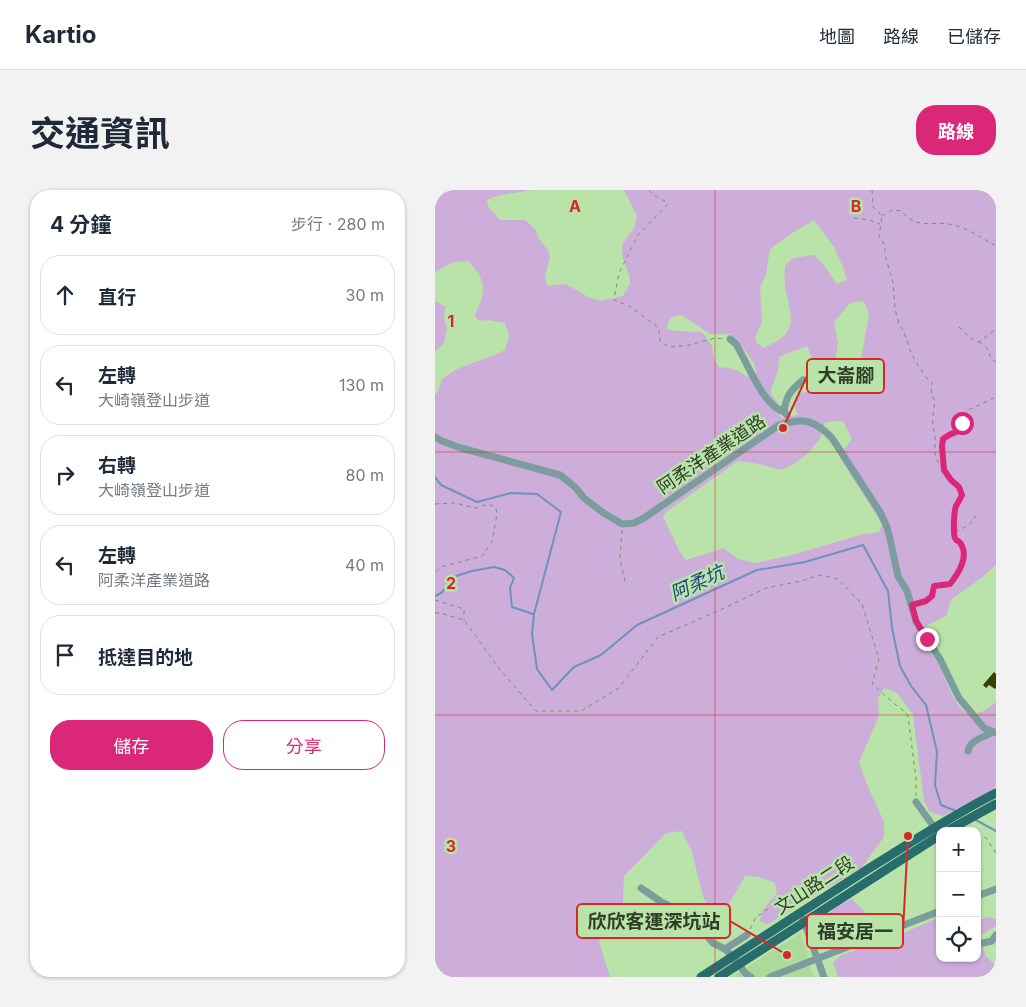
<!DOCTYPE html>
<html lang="zh-TW">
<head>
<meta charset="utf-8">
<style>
	:root { --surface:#fff; --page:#f2f2f3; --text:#1f2937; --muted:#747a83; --line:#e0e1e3; --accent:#db2777 }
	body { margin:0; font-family:Inter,"Noto Sans TC",sans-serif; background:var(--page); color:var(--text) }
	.controls { position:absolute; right:15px; bottom:15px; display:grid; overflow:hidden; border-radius:10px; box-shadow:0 1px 4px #0004 }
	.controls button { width:45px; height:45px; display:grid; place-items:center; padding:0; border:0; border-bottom:1px solid var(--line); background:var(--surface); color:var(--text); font:25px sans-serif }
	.stop { position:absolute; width:15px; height:15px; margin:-11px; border:4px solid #db2777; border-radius:50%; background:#fff }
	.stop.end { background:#db2777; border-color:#fff; box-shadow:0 1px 5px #0008 }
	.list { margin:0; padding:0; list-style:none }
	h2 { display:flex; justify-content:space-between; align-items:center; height:65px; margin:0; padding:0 20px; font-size:21px }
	h2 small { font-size:16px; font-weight:400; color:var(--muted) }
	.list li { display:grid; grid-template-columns:32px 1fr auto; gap:15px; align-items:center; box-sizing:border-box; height:80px; margin:0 10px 10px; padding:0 10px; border:1px solid var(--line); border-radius:20px }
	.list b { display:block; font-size:19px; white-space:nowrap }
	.list p { margin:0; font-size:16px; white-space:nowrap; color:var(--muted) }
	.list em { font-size:16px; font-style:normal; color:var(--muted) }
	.actions { display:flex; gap:10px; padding:15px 20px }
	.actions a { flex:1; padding:11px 0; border:1px solid var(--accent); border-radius:20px; text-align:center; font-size:18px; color:var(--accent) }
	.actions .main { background:var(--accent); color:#fff }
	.icon { flex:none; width:28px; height:28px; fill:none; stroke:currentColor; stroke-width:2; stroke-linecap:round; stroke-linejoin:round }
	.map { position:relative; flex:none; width:561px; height:787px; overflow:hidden; border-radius:20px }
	header { display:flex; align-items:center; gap:30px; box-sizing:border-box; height:70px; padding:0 25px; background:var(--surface); border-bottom:1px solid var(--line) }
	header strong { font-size:24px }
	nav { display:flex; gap:28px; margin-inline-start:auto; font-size:18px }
	.intro { display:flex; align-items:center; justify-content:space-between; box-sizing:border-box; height:120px; padding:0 30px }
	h1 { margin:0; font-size:35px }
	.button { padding:12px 22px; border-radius:20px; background:var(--accent); color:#fff; font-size:18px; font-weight:700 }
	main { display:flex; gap:30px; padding:0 30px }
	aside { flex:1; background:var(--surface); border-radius:20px; box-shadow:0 1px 4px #0004 }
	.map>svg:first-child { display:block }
</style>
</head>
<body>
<header>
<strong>Kartio</strong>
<nav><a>地圖</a><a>路線</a><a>已儲存</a></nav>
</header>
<div class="intro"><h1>交通資訊</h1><a class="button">路線</a></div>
<main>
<aside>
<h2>4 分鐘<small>步行 · 280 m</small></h2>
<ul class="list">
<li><svg class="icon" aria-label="ahead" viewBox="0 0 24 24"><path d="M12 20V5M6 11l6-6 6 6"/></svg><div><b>直行</b></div><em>30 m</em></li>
<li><svg class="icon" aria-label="left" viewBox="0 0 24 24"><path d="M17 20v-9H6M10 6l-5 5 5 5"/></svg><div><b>左轉</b><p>大崎嶺登山步道</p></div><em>130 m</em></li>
<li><svg class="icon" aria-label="right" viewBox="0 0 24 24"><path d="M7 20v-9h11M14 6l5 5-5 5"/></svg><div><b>右轉</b><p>大崎嶺登山步道</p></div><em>80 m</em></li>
<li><svg class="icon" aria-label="left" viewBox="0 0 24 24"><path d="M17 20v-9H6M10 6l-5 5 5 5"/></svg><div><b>左轉</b><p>阿柔洋產業道路</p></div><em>40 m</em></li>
<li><svg class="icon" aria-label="arrive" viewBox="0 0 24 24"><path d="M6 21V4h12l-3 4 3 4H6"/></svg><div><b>抵達目的地</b></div></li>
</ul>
<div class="actions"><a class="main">儲存</a><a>分享</a></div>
</aside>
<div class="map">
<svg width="561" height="787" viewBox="0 0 561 787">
	<rect width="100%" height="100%" fill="#bae3a9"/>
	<path fill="#acda9a" d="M366,743L379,787H298V786Z"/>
	<g fill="#cdadd9" fill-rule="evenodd">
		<path d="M0,0H98L65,5L52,10L53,16L65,30H90L101,40L104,49L112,59L115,66L110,87L112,96L131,94L153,107L166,111L188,106L195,94L194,85L187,66L188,53L199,38L202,26L189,0H561V375L546,388L516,410L511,426L494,434L482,444C489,454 497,463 503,473C512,490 517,514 534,525L549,521L561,512V596L554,602L508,626L495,622L489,611L478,524L462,503L449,498L443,509L444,526L424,572L433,597L449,632V647L427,677L333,734L325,731L327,721L342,703L340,693L325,687L310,686L290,721L274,718L268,706L257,662L247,641L231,643L189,686L188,710L192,733L183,741L167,740L164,752L175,787H0V204L2,203L7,189L24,178L57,166L70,160L74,146L70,133L53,130L44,131L40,125C51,102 52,90 33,71L19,72L0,82ZM379,30L399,57L408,77L412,90L402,94L389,75L379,65L358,68L350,76C350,83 349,90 350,96C356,129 366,142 328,158L321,152V145L327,133L325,97L331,84L335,59L356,44ZM429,111L434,124L425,176L416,192L365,203L360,216L362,225L346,228L342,212L335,202L343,181L344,167L372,156L384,185L390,186L399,179L403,153L399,132L415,113ZM247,125L275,144H295C303,153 322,171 321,183L312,187C304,179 294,178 284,177L279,169L277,156L270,146L266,142L241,141L231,139L236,127ZM408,231L417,249L404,266L447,334L444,342L425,345L357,365L320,373L303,369L289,358L251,370L245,362L228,327L231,322L303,271L324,274L346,280L359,274L374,262L386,247L390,232Z"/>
		<path d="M0,111L10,117L9,127L12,139L9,153L0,162Z"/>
		<path d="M417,709L436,729L450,733V738L396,760L391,754L383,734L384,731L405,714Z"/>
		<path d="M505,727V768H542V730L555,727L561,730V736L546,745L550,765L561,776V787H403L398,772L407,765L471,742Z"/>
	</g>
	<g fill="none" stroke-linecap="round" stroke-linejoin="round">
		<g stroke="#6f91c0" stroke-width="2">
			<path d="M0,287L6,295L42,312L76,303L102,304L126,322L99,424L97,444L102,479L117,500L139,477L166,465L202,435L322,380L370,372L428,355L453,401L457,438L465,476L476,496L491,515L502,562L500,595L506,615L521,621"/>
			<path d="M0,406L6,403L21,386L37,381L59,377L70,380L79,388L75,398L77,417L98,424"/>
			<path d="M539,629L561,641"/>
		</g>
	</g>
	<path fill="#394001" d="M559,482L561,484V498L560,499L554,495L551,498L548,495Z"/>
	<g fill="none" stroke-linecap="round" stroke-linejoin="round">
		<g stroke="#759269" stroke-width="1" stroke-dasharray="4 4" stroke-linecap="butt">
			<path d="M214,0C221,9 226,7 233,14L203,45L184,83L179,110L196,117L224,138L225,151L234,157L255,155L280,148L289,149"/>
			<path d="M437,0L438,17L447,26L444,46L449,54L451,69L458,92L460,119L464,134L469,142L477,165L489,185L497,193L496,205L500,211C499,220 497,229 498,238C499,241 500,244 500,246C501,255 498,261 502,270C508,283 522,292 527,305C525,309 523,312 521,316C518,323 518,337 519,344C520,350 523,349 526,354C534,367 523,384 515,394L499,396C497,409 494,410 482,414"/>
			<path d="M447,26L457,20L467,21C481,40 496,31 514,34C531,37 547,48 561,56"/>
			<path d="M419,28L435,30L445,34"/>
			<path d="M524,137L539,151L544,152L561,139"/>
			<path d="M544,152L553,159L556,169L561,172"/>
			<path d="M509,279L507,256L508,249L514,245L523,241L531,221L559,208L561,207"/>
			<path d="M0,314L19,313L41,318L54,314L61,318L62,324L57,352L47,366L6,377L0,383"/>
			<path d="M187,340L185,369L191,395"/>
			<path d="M520,342C529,338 536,335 541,326"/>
			<path d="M0,410L29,419V430"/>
			<path d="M0,423H5L29,430L66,481L101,521H146L184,498L223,447L285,420L331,398L366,391L385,385L403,389L427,414L444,469L437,494C445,501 453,508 461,515C467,520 469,520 473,526L481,589V606"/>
			<path d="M542,644L551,648L561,663"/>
			<path d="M315,739L321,727L341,714"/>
		</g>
		<g stroke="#7c9d9d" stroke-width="7">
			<path d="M295,149L301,154C311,171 324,204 339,216C342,219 346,220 349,222"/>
			<path d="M352,225L349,222C351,206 355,201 368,190"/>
			<path d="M0,247L7,251L26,258L125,285L140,297L149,308L167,322L187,334L199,333L209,328L344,235C368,227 380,230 397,248L445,322L452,337L455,349L463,386L472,401L481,431L486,440L505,469L524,508L549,538L561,543"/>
			<path d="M533,561C535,550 549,547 558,542"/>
			<path d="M481,612L499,637"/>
			<path d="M206,698L225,711L256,727L278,753L290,759L297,766L311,784L316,787"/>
			<path d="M542,706L561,699"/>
			<path d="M368,729L389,787"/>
			<path d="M548,753L557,751L561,745"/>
			<path d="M290,759L312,745"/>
			<path d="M335,787L505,721"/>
		</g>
		<g stroke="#276d6e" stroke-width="9">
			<path d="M512,641L561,614"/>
			<path d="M266,787C321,751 377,715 433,679C475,653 516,626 561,603"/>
			<path d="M284,787L505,645"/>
		</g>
	</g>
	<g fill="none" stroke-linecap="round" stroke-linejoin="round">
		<path stroke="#db2777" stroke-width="6" d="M492,449L481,431L477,415L491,411L497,406L499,396L515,394C523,384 534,367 526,354C522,348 523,354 520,348C518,343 519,321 521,316C523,313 525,309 527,305L524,297L516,290L509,280L507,256L508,249L514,245L523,241L527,233"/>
	</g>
	<path fill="none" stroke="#d62828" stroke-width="1" stroke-opacity="0.55" d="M280,0V787M0,262H561M0,525H561"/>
	<g text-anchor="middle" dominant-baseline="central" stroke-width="5" stroke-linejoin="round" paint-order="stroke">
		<g font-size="18" fill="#2e3e27" stroke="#bae3a9">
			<text transform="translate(276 264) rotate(-34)">阿柔洋產業道路</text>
			<text transform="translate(379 695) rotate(-33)">文山路二段</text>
		</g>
		<g font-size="19" font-style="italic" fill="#1c4883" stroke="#bae3a9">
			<text transform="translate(262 393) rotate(-25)">阿柔坑</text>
		</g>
	</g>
	<g font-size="16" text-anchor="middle" font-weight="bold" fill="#d62828" stroke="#bae3a9" stroke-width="5" stroke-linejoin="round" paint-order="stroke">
		<text x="140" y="22">A</text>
		<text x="421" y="22">B</text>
		<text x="16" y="137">1</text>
		<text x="16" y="399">2</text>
		<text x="16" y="662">3</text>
	</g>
	<path fill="none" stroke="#d62828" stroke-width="2" d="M348 238L372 186M352 765L295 731M473 646L468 741"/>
	<g fill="#d62828" stroke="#bae3a9" stroke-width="2">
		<circle cx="348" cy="238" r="5"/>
		<circle cx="352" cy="765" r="5"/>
		<circle cx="473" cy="646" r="5"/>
	</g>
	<g fill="#bae3a9" stroke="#d62828" stroke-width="2">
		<rect x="372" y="169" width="77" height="34" rx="5"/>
		<rect x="142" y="714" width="153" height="34" rx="5"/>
		<rect x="372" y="724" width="96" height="34" rx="5"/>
	</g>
	<g font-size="19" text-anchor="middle" font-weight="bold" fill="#2e3e27">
		<text x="411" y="192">大崙腳</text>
		<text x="219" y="738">欣欣客運深坑站</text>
		<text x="420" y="748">福安居一</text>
	</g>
</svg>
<div class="controls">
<button>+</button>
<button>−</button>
<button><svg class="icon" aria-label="locate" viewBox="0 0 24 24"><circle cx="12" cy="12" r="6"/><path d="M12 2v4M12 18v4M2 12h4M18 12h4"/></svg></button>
</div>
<div class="stop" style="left:527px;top:233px"></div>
<div class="stop end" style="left:492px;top:449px"></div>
</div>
</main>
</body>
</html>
